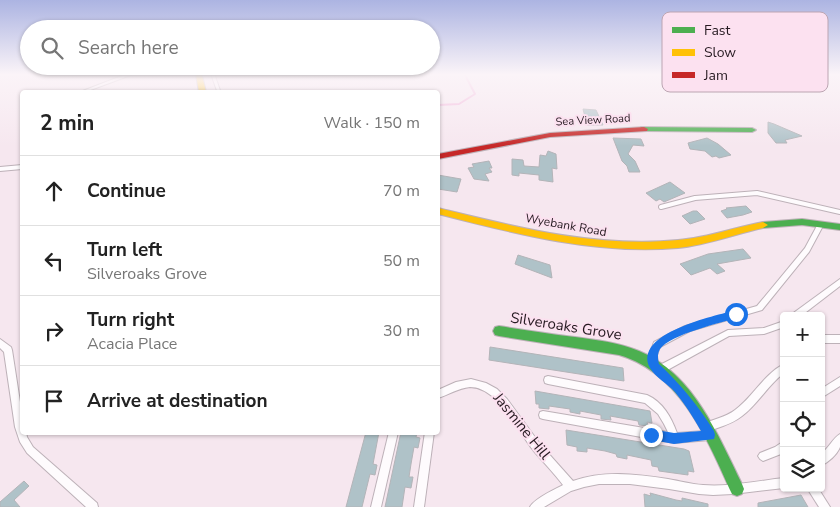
<!DOCTYPE html>
<html lang="en">
<head>
<meta charset="utf-8">
<style>
	:root { --surface:#fff; --page:#f6f6f6; --text:#222; --muted:#767676; --line:#e0e0e0 }
	body { margin:0; font-family:"Nunito Sans",sans-serif; background:var(--page); color:var(--text) }
	.controls { position:absolute; right:15px; bottom:15px; display:grid; overflow:hidden; border-radius:5px; box-shadow:0 1px 4px #0004 }
	.controls button { width:45px; height:45px; display:grid; place-items:center; padding:0; border:0; border-bottom:1px solid var(--line); background:var(--surface); color:var(--text); font:25px sans-serif }
	.stop { position:absolute; width:15px; height:15px; margin:-11px; border:4px solid #1a73e8; border-radius:50%; background:#fff }
	.stop.end { background:#1a73e8; border-color:#fff; box-shadow:0 1px 5px #0008 }
	.list { margin:0; padding:0; list-style:none }
	h2 { display:flex; justify-content:space-between; align-items:center; height:65px; margin:0; padding:0 20px; font-size:21px }
	h2 small { font-size:16px; font-weight:400; color:var(--muted) }
	.list li { display:grid; grid-template-columns:32px 1fr auto; gap:15px; align-items:center; box-sizing:border-box; height:70px; padding:0 20px; border-top:1px solid var(--line) }
	.list b { display:block; font-size:19px; white-space:nowrap }
	.list p { margin:0; font-size:16px; white-space:nowrap; color:var(--muted) }
	.list em { font-size:16px; font-style:normal; color:var(--muted) }
	.icon { flex:none; width:28px; height:28px; fill:none; stroke:currentColor; stroke-width:2; stroke-linecap:round; stroke-linejoin:round }
	.map { position:relative; flex:none; width:840px; height:507px; overflow:hidden }
	.search { position:absolute; background:var(--surface); box-shadow:0 1px 4px #0004; left:20px; top:20px; width:420px; height:55px; display:flex; align-items:center; gap:12px; box-sizing:border-box; padding:0 18px; border-radius:28px; color:var(--muted); font-size:19px }
	.panel { position:absolute; background:var(--surface); box-shadow:0 1px 4px #0004; left:20px; top:90px; width:420px; height:345px; border-radius:5px }
	.map>svg:first-child { display:block }
</style>
</head>
<body>
<div class="map">
<svg width="840" height="507" viewBox="0 0 840 507">
	<rect width="100%" height="100%" fill="#f6e7ef"/>
	<g fill="none" stroke-linecap="round" stroke-linejoin="round">
		<g stroke="#f2b5da" stroke-width="2">
			<path d="M365,92H389"/>
			<path d="M438,105L459,104L475,94L465,75"/>
		</g>
	</g>
	<g fill="#afc2c8" stroke="#b3b4b8">
		<path d="M583,109L596,110L603,125H587Z"/>
		<path d="M768,122L774,124L802,136L785,140L787,143H776L768,133Z"/>
		<path d="M613,138L641,139L644,146L633,145L628,154L635,161L640,172H629L627,166L622,161Z"/>
		<path d="M707,138L718,144L731,155L719,158L716,156L712,157L705,151L690,149L688,143Z"/>
		<path d="M548,151L556,154L557,169L552,168L553,182L539,180V175L519,173V176L512,175V159L523,160L524,166L539,167L540,155L546,156Z"/>
		<path d="M489,161L492,168H489L492,172L485,174L489,181L474,179L468,168L474,167L472,164Z"/>
		<path d="M438,175L461,179L457,192L438,189Z"/>
		<path d="M670,182L685,193L664,202L660,199L656,201L646,193Z"/>
		<path d="M746,206L752,212L743,215L727,218L721,211L727,209L726,208Z"/>
		<path d="M693,211H697L705,219L690,224L682,216Z"/>
		<path d="M743,249L751,258L717,264L725,271L717,274L710,268L691,275L680,264L708,254Z"/>
		<path d="M518,255L550,265L552,278L515,264Z"/>
		<path d="M490,347L623,368L624,381L489,360Z"/>
		<path d="M535,391L650,411L652,423L647,422L648,426L639,425L638,421L610,416L611,420L601,419V415L580,411V414L570,412V409L549,406V409L539,408V404H536Z"/>
		<path d="M566,430L684,449L689,451L694,472L688,471V475L659,471L658,467L652,466L651,460L627,455V459L617,457L616,454L605,451L587,448V452L577,451V447L567,445Z"/>
		<path d="M366,432H379L373,464L377,465L375,475L370,474L362,507H346Z"/>
		<path d="M401,432H417L416,437L420,438L418,448L414,447L411,464L409,477H413L411,488L405,487L402,507H385Z"/>
		<path d="M24,481L29,486L14,500L20,507H0V502Z"/>
		<path d="M650,493L676,500L682,501V498L708,504V507H645L644,494L651,496Z"/>
		<path d="M801,495L808,507H758V503Z"/>
	</g>
	<g fill="none" stroke-linecap="round" stroke-linejoin="round">
		<g stroke="#bdb1b8" stroke-width="5">
			<path id="lane-far1" d="M213,75L219,92"/>
		</g>
		<g stroke="#bdb1b8" stroke-width="6">
			<path id="lane" d="M661,207L695,198L757,193L840,212"/>
		</g>
		<g stroke="#bdb1b8" stroke-width="2">
			<g id="street">
				<path d="M124,75H131L85,92H80Z"/>
				<path d="M22,165V169L0,171V167Z"/>
				<path d="M819,222H823L824,224L809,252L762,310L690,331L660,347L657,355L658,366L728,330L764,328L784,321V327L764,334L729,336L662,373L659,374L656,373L655,369H651L649,355L654,342L685,326L757,306L805,248Z"/>
				<path d="M840,279V286L801,316H791L792,314Z"/>
				<path d="M824,335H840V343H825L821,344V337Z"/>
				<path d="M0,339L11,347L12,350L22,415V432H26L27,437L33,447L97,503L98,507H86L27,453L20,442L15,427L4,352L0,348Z"/>
				<path d="M784,364V373C768,385 758,404 742,416C732,424 720,427 709,431L713,432L715,435L713,438L710,440L674,443L543,419L540,418L539,415L540,412L543,411L668,432L664,424L658,414L645,403L548,384L545,383L544,380L545,377L548,376L647,395C663,402 671,417 677,433L705,431L703,430L701,427L703,424C714,419 726,417 735,410C753,397 764,374 784,364Z"/>
				<path d="M840,377V386L821,398V389Z"/>
				<path d="M471,379L486,383L497,389L507,399L540,444L573,481C604,470 636,474 668,479C680,481 691,484 703,485C730,487 757,481 784,478V488L733,494L713,495L699,494L669,489L630,484H599L584,487L571,491L544,507H530C535,498 554,490 563,485C554,473 543,462 533,450C518,431 498,387 470,387C458,388 448,395 438,398V390L456,382Z"/>
				<path d="M389,432H398L381,507H371Z"/>
				<path d="M425,432H434L424,507H414Z"/>
				<path d="M840,434C840,438 840,444 840,447C837,455 828,462 821,466V454C828,449 833,438 840,434Z"/>
				<path d="M784,441V452L781,454L763,461L760,459L758,456L760,453L775,447Z"/>
				<path d="M807,488H818L830,507H819Z"/>
			</g>
		</g>
		<g stroke="#bdb1b8" stroke-width="2">
			<g id="fast">
				<path d="M641,127L752,128L756,130L752,132L644,131L640,129Z"/>
				<path d="M802,219L840,224V230L802,225L763,228L758,225L763,222Z"/>
				<path d="M499,326C524,330 550,334 575,337C596,340 618,342 639,351C693,373 718,435 742,484L744,489L742,494L737,496L732,494C708,441 681,373 619,355L499,336L495,335L493,331L495,327Z"/>
			</g>
		</g>
		<g stroke="#bdb1b8" stroke-width="2">
			<g id="slow">
				<path d="M196,75H202L206,92H199Z"/>
				<path d="M438,208C516,227 596,248 678,240C707,238 735,227 763,222L768,225L763,228C735,234 707,245 678,248C596,255 516,234 438,214Z"/>
			</g>
		</g>
		<g stroke="#bdb1b8" stroke-width="2">
			<path id="jam" d="M644,127L648,129L647,131L550,137L438,159V154L550,133Z"/>
		</g>
		<use href="#lane-far1" stroke="#fefbfd" stroke-width="3"/>
		<use href="#lane" stroke="#fefbfd" stroke-width="4"/>
		<use href="#street" fill="#fefbfd" fill-rule="evenodd"/>
		<use href="#fast" fill="#4caf50" fill-rule="evenodd"/>
		<use href="#slow" fill="#ffc107" fill-rule="evenodd"/>
		<use href="#jam" fill="#c62828" fill-rule="evenodd"/>
	</g>
	<linearGradient id="sky" x2="0" y2="1"><stop stop-color="#acb4e2"/><stop offset="0.51" stop-color="#fbf4f8"/><stop offset="1" stop-color="#fbf4f8" stop-opacity="0"/></linearGradient>
	<rect width="840" height="146" fill="url(#sky)"/>
	<path fill="#1a73e8" d="M736,310L739,311V317C721,323 671,334 660,349C657,354 658,359 659,364C682,386 697,404 714,431L715,435L714,439L674,444L647,439L645,435L647,431L651,429L674,433L701,431C693,417 685,404 675,392C668,384 655,377 650,368C632,333 715,316 736,310Z"/>
	<g text-anchor="middle" dominant-baseline="central" stroke-width="4" stroke-linejoin="round" paint-order="stroke">
		<g font-size="11" fill="#261a21" stroke="#fce1f0">
			<text transform="translate(593 120) rotate(-3)">Sea View Road</text>
		</g>
		<g font-size="12" fill="#261a21" stroke="#fce1f0">
			<text transform="translate(566 225) rotate(10)">Wyebank Road</text>
		</g>
		<g font-size="15" fill="#261a21" stroke="#fce1f0">
			<text transform="translate(566 326) rotate(9)">Silveroaks Grove</text>
			<text transform="translate(522 426) rotate(51)">Jasmine Hill</text>
		</g>
	</g>
	<rect x="662" y="12" width="166" height="80" rx="8" fill="#fce1f0" stroke="#bca5b2" stroke-width="1"/>
	<rect x="672" y="27" width="23" height="6" fill="#4caf50"/>
	<rect x="672" y="49" width="23" height="7" fill="#ffc107"/>
	<rect x="672" y="72" width="23" height="6" fill="#c62828"/>
	<g font-size="14" fill="#261a21">
		<text x="704" y="35">Fast</text>
		<text x="704" y="57">Slow</text>
		<text x="704" y="80">Jam</text>
	</g>
</svg>
<div class="controls">
<button>+</button>
<button>−</button>
<button><svg class="icon" aria-label="locate" viewBox="0 0 24 24"><circle cx="12" cy="12" r="6"/><path d="M12 2v4M12 18v4M2 12h4M18 12h4"/></svg></button>
<button><svg class="icon" aria-label="layers" viewBox="0 0 24 24"><path d="M12 4l9 5-9 5-9-5zM3 14l9 5 9-5"/></svg></button>
</div>
<div class="stop" style="left:736px;top:314px"></div>
<div class="stop end" style="left:651px;top:435px"></div>
<div class="search"><svg class="icon" aria-label="search" viewBox="0 0 24 24"><circle cx="10" cy="10" r="6"/><path d="M15 15l6 6"/></svg>Search here</div>
<section class="panel">
<h2>2 min<small>Walk · 150 m</small></h2>
<ul class="list">
<li><svg class="icon" aria-label="ahead" viewBox="0 0 24 24"><path d="M12 20V5M6 11l6-6 6 6"/></svg><div><b>Continue</b></div><em>70 m</em></li>
<li><svg class="icon" aria-label="left" viewBox="0 0 24 24"><path d="M17 20v-9H6M10 6l-5 5 5 5"/></svg><div><b>Turn left</b><p>Silveroaks Grove</p></div><em>50 m</em></li>
<li><svg class="icon" aria-label="right" viewBox="0 0 24 24"><path d="M7 20v-9h11M14 6l5 5-5 5"/></svg><div><b>Turn right</b><p>Acacia Place</p></div><em>30 m</em></li>
<li><svg class="icon" aria-label="arrive" viewBox="0 0 24 24"><path d="M6 21V4h12l-3 4 3 4H6"/></svg><div><b>Arrive at destination</b></div></li>
</ul>
</section>
</div>
</body>
</html>
